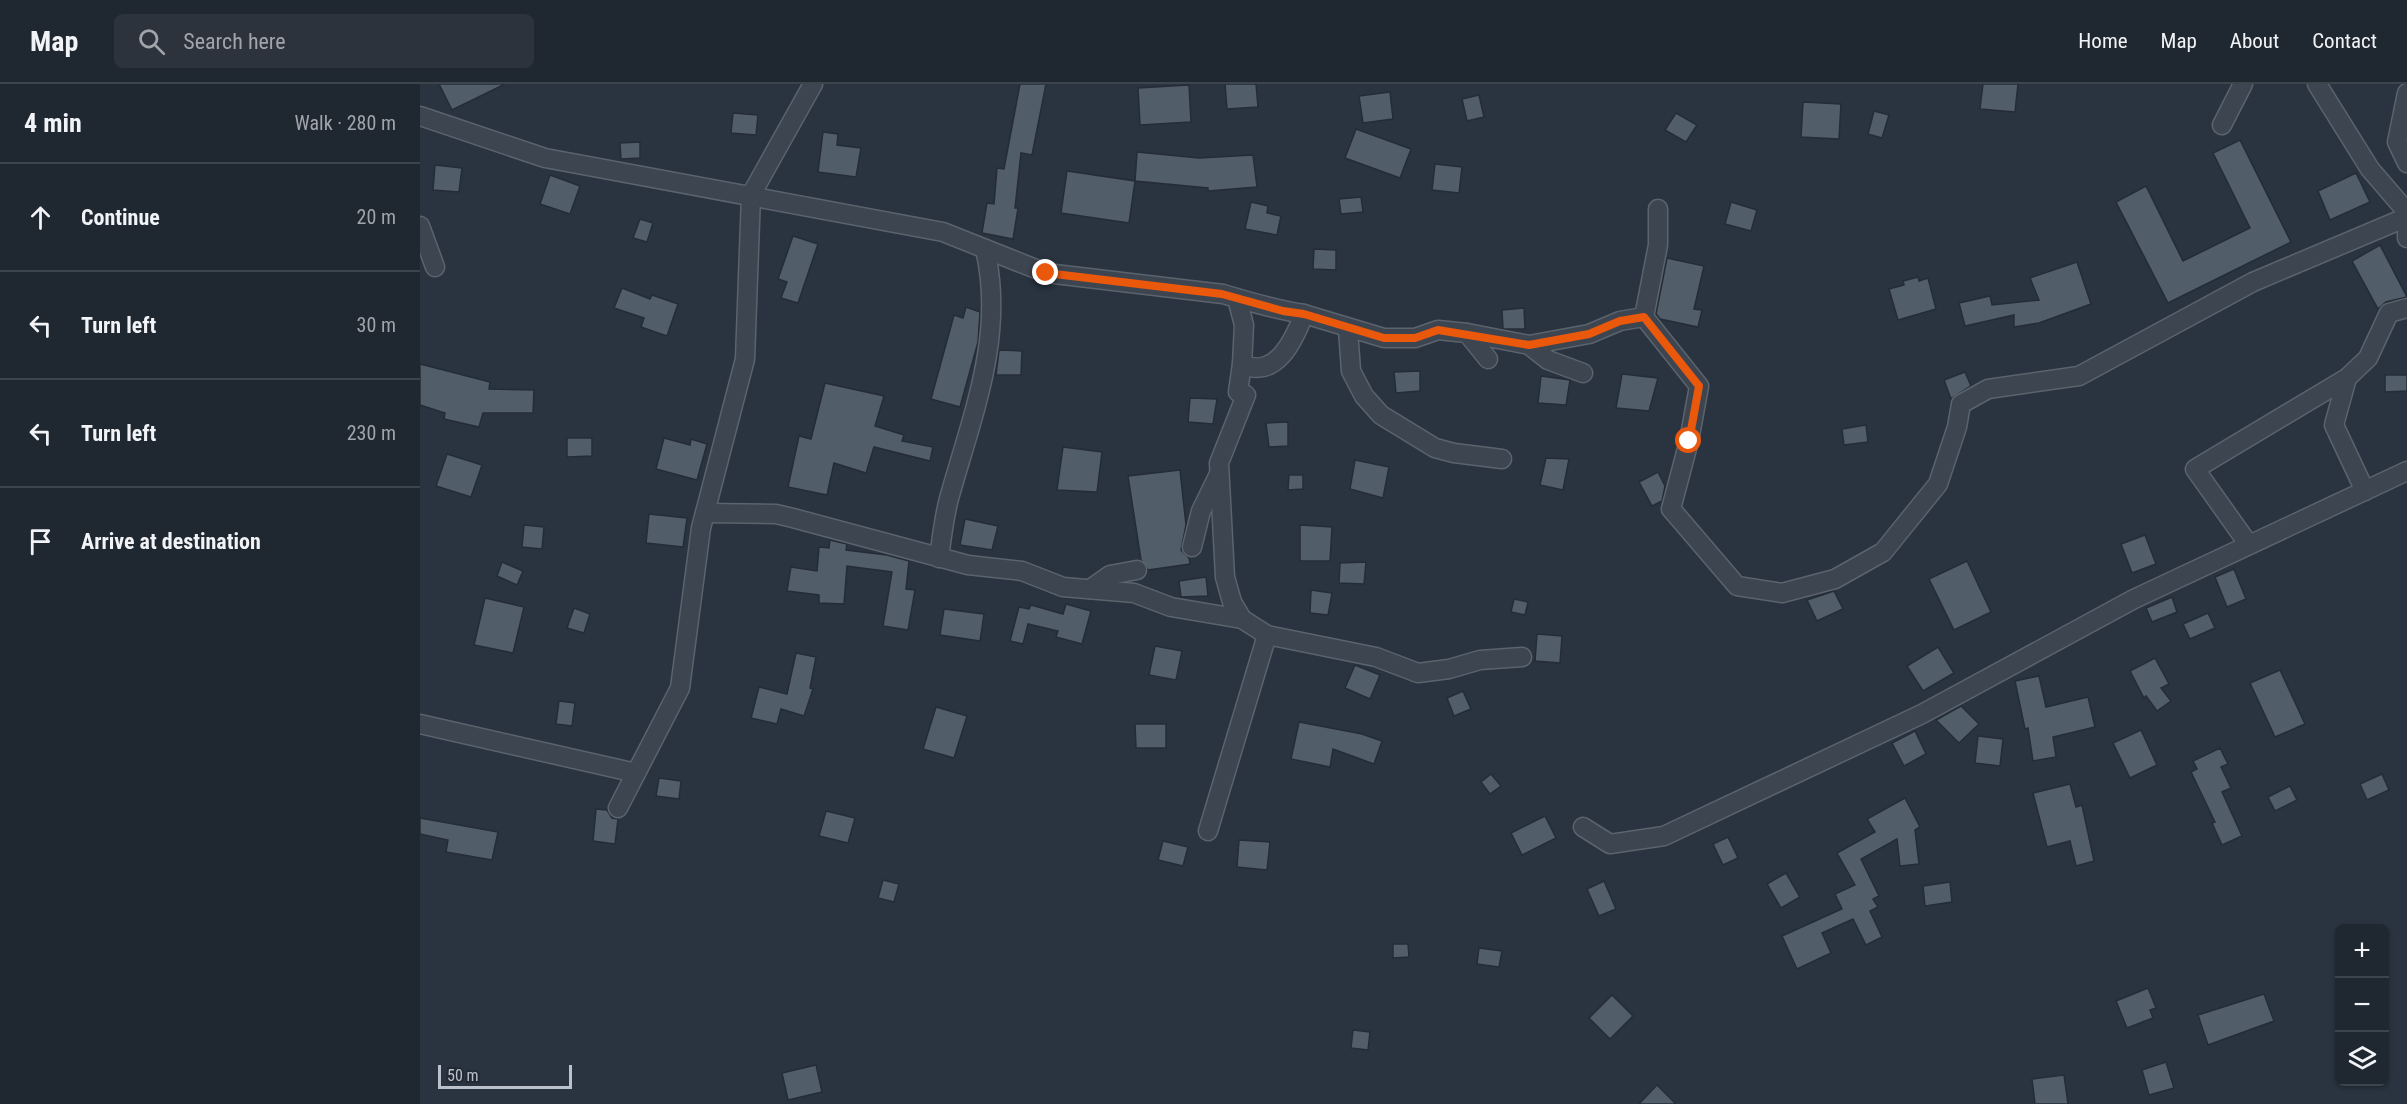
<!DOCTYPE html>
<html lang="en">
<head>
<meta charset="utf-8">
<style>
	:root { --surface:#1f2730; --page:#2c333c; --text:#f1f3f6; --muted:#a1a5ab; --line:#3c444c }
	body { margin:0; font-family:"Roboto Condensed",sans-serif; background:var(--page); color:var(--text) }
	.controls { position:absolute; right:18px; bottom:18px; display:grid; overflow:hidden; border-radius:9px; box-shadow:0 2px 4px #0004 }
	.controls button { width:54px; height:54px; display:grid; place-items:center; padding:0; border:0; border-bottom:2px solid var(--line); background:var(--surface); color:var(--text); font:30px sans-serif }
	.scale { position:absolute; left:18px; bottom:15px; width:134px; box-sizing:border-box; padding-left:6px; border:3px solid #bac1ca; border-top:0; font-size:16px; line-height:21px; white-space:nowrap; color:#bac1ca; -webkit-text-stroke:4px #212a35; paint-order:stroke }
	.stop { position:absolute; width:18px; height:18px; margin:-14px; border:4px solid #ea580c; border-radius:50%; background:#fff }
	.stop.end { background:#ea580c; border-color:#fff; box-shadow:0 2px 6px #0008 }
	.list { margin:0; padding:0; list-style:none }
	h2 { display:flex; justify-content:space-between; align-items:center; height:78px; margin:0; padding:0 24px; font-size:26px }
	h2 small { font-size:20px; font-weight:400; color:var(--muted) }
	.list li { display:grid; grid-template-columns:39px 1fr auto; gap:18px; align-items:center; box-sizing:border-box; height:108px; padding:0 24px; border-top:2px solid var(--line) }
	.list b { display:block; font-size:22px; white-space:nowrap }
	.list em { font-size:20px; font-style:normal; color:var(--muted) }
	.icon { flex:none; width:33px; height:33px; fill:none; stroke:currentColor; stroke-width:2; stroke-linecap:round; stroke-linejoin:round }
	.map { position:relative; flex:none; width:1987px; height:1020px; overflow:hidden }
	header { display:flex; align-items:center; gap:36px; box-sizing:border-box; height:84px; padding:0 30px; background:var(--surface); border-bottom:2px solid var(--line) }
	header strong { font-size:28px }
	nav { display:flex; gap:33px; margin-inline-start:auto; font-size:21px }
	.search { width:420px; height:54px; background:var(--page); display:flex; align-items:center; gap:15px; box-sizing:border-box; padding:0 21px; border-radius:9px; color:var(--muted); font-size:22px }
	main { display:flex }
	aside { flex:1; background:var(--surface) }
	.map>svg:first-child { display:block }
</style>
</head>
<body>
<header>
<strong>Map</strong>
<div class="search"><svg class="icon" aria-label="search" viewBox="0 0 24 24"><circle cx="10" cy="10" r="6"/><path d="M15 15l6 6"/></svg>Search here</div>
<nav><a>Home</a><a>Map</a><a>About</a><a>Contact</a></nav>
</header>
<main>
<aside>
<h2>4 min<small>Walk · 280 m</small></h2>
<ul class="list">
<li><svg class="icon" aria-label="ahead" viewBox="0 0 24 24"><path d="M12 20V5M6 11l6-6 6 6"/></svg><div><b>Continue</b></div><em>20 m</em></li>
<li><svg class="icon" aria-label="left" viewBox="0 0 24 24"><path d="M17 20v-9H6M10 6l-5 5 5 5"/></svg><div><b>Turn left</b></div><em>30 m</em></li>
<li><svg class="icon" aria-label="left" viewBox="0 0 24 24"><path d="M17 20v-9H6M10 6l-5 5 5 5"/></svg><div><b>Turn left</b></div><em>230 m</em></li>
<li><svg class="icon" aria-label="arrive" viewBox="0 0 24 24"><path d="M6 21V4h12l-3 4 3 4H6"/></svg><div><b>Arrive at destination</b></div></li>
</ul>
</aside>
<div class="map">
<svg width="1987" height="1020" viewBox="0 0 1987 1020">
	<rect width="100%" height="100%" fill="#293440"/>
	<g fill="#525d6a" stroke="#242c37" stroke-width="1.5">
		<path d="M19,0H85L32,26Z"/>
		<path d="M600,0H626L612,71L601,69L595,124H598L593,155L562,149L567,119L574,120L577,84L584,85Z"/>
		<path d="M805,0H836L838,23L807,25Z"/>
		<path d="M1563,0H1598L1595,28L1560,25Z"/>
		<path d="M769,1L771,38L720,41L718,4Z"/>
		<path d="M970,8L973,35L943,39L939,12Z"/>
		<path d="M1059,11L1064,33L1047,37L1042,15Z"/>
		<path d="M1383,18L1421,20L1419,55L1381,53Z"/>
		<path d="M1454,27L1469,31L1462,54L1448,50Z"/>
		<path d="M313,29L338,31L336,51L311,49Z"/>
		<path d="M1256,29L1277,41L1266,58L1245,46Z"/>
		<path d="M936,45L991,65L980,94L925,74Z"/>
		<path d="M403,48L418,50L417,61L441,64L436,93L398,88Z"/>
		<path d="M1820,56L1871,158L1748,219L1696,118L1726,102L1763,177L1830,144L1793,69Z"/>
		<path d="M220,58V74L201,75L200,59Z"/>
		<path d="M717,68L779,74L833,71L837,103L788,107V104L715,97Z"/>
		<path d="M1015,80L1042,83L1039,109L1012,106Z"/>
		<path d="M15,81L42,84L39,108L13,106Z"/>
		<path d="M647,87L715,97L709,139L641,129Z"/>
		<path d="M1936,89L1950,118L1910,136L1898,107Z"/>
		<path d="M130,91L160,102L150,130L120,120Z"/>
		<path d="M941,113L943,128L921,130L919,115Z"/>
		<path d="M831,118L848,122L847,129L861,132L857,151L825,145Z"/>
		<path d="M1311,118L1337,126L1331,147L1305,140Z"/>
		<path d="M220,135L233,139L227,158L213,154Z"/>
		<path d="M373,152L398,160L378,219L361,214L367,198L358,195Z"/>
		<path d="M1960,161L1987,213L1966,218L1958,225L1932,177Z"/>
		<path d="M894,165L916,166V186L893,185Z"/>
		<path d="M1247,174L1284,182L1274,225L1282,226L1278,243L1240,235L1236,230Z"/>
		<path d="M1657,178L1671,220L1619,239L1594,243V231L1545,242L1539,219L1570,212L1572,221L1619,216L1610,194Z"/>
		<path d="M1498,193L1499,197L1508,194L1516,225L1478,236L1469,205L1484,201L1483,197Z"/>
		<path d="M202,204L230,215L232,211L258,220L247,252L221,243L224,234L194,224Z"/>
		<path d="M546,223L560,228L558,258L540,323L511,315L534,231L543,234Z"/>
		<path d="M1104,224L1105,245H1083L1082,226Z"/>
		<path d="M579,266L602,267L601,291H576Z"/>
		<path d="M0,280L70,298L69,305L114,306L113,329H63L59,343L24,335L25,329L0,321Z"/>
		<path d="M1000,287V307L976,309L974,288Z"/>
		<path d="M1545,288L1551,302L1531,315L1524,296Z"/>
		<path d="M1202,290L1238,294L1229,327L1196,324Z"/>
		<path d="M1965,291H1987V307L1965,308Z"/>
		<path d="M1121,292L1150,296L1146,321L1118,319Z"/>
		<path d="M405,299L464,312L455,342L484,351L482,357L513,363L510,377L454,363L446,389L414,379L407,411L368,403L379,352L391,355Z"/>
		<path d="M770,314L797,315L793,340L768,338Z"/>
		<path d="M868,338V362L849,363L846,339Z"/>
		<path d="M1446,341L1448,358L1424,361L1422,345Z"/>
		<path d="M147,354H172V372L147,373Z"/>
		<path d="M244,354L270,361L271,355L287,360L277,396L236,385Z"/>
		<path d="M643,363L682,368L677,408L637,406Z"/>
		<path d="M27,370L62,381L51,413L16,402Z"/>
		<path d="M1126,374L1149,375L1143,406L1120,401Z"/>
		<path d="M935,376L969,383L963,414L930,405Z"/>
		<path d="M760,386L766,441L761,466L769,474L770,480L728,486L721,476L708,392Z"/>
		<path d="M1238,388L1245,402L1242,417L1232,422L1219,398Z"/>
		<path d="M869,391H883V405L868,406Z"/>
		<path d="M229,430L267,434L263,463L226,459Z"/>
		<path d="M545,435L578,442L572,466L540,461Z"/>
		<path d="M104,441L124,443L122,465L102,463Z"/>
		<path d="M880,441L912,443L910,477H880Z"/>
		<path d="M1725,451L1736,480L1712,489L1701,460Z"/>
		<path d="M410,456L427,460L426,466L467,471L489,477L486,505L495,506L488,546L463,542L472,488L427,482L424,520L399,519V511L367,507L371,483L397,487L399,463L409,464Z"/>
		<path d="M1547,477L1571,528L1534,546L1509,495Z"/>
		<path d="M82,478L103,487L97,501L77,492Z"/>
		<path d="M946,478L944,500L919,499L920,479Z"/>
		<path d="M1814,485L1826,515L1807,523L1795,493Z"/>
		<path d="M786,493L788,512L761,513L759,497Z"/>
		<path d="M891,506L912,509L908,531L890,529Z"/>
		<path d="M1414,507L1423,525L1397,537L1387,516Z"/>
		<path d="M1752,513L1757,528L1732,538L1726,524Z"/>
		<path d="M65,514L104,523L93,569L54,561Z"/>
		<path d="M1094,515L1108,518L1105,531L1091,528Z"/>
		<path d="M646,520L671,527L662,560L636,553L638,547L608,540L603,560L590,557L599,523L609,525L611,521L643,530Z"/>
		<path d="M154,524L170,530L164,549L147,544Z"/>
		<path d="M524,525L564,530L560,557L520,551Z"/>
		<path d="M1788,529L1795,544L1770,555L1763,540Z"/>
		<path d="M1117,550L1142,552L1140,579L1115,577Z"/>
		<path d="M735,562L762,567L756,596L729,591Z"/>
		<path d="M1518,563L1534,589L1503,607L1487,582Z"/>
		<path d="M376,569L396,573L390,604L393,605L384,632L361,625L357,640L331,634L339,603L367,610Z"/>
		<path d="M1735,574L1749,600L1741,604L1751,617L1737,627L1726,612L1724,614L1710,587Z"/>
		<path d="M935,581L960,591L950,615L925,604Z"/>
		<path d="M1860,586L1885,640L1855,653L1830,599Z"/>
		<path d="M1619,592L1626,623L1668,613L1675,643L1633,653L1636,673L1613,677L1608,644L1605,645L1595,597Z"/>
		<path d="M1043,607L1051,625L1034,632L1027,614Z"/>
		<path d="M139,617L155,619L152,642L136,640Z"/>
		<path d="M1541,622L1559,640L1539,659L1516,636Z"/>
		<path d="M516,623L547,632L534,674L503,665Z"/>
		<path d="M879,638L942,650L962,657L954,680L913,665L910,683L871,675Z"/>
		<path d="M715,640H746V664H716Z"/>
		<path d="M1721,646L1737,681L1710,694L1693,659Z"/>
		<path d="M1495,647L1506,670L1484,682L1472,659Z"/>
		<path d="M1558,652L1583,655L1580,682L1555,679Z"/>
		<path d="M1800,664L1808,680L1801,683L1811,704L1802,708L1822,752L1802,761L1792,739L1795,738L1771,688L1777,685L1773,677Z"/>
		<path d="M1071,690L1081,702L1070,710L1061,698Z"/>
		<path d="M1962,690L1969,706L1947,716L1940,700Z"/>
		<path d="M239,694L261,697L259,715L236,712Z"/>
		<path d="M1650,700L1656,723L1662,721L1674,777L1656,782L1650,757L1627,763L1613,709Z"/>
		<path d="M1870,702L1877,716L1855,727L1848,713Z"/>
		<path d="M1485,714L1500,743L1495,746L1499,780L1480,782L1477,755L1441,775L1459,812L1453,815L1458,823L1450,827L1462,853L1446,861L1433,835L1402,849L1411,869L1377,885L1362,852L1422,825L1415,810L1435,801L1417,769L1455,748L1447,735Z"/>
		<path d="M176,725L187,726L192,734L198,735L195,760L173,757Z"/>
		<path d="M406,727L435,734L428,759L399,752Z"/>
		<path d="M1125,732L1136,754L1102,771L1091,749Z"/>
		<path d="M0,734L78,748L72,776L26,768L28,756L0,750Z"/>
		<path d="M1308,753L1318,774L1303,781L1293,760Z"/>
		<path d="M819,756L850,758L847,786L817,783Z"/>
		<path d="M743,757L768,763L763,782L738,776Z"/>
		<path d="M1366,789L1380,813L1361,824L1347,800Z"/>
		<path d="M463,796L479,800L474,818L458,814Z"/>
		<path d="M1184,797L1196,825L1179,832L1167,805Z"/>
		<path d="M1530,798L1532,818L1505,822L1503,802Z"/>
		<path d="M973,860H988L989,873L973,874Z"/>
		<path d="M1059,864L1082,867L1079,883L1057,880Z"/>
		<path d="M1728,904L1736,924L1730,926L1733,934L1707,944L1696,917Z"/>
		<path d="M1844,910L1854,937L1788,961L1778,931Z"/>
		<path d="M1192,911L1213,932L1190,955L1169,934Z"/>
		<path d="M933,946L950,948L948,966L931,964Z"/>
		<path d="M1746,978L1754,1004L1729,1011L1722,986Z"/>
		<path d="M396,981L402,1008L368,1016L362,989Z"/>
		<path d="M1644,991L1648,1020H1615L1612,995Z"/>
		<path d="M1237,1001L1256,1020H1219Z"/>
	</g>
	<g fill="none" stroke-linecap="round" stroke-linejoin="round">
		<g stroke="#5b636d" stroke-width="21">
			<g id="minor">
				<path d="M1897,0L1950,85L1987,128"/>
				<path d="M1987,9L1977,58L1987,79"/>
				<path d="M0,32L125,74L523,148L626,189L803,210C830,218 856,226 884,230C874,256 856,296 822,280L824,241L817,214"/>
				<path d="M1802,41L1823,0"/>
				<path d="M0,142L15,183"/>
				<path d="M1987,142V154"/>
				<path d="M884,230L964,254H995L1018,246L1047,249L1068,275"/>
				<path d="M1224,233L1238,161V125"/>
				<path d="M928,245L931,287L944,312L961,331L1015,364L1034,369L1082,375"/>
				<path d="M1047,249L1109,261L1128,276L1163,289"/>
				<path d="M1109,261L1169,250L1200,237L1224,233L1279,302L1269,357L1251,425L1317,502L1362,509L1415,495L1463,468L1518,400L1537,343L1541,320L1568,305L1659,292L1833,198L1987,133"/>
				<path d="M822,280L818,308L826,311L799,379L805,493L812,518L822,535L847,551L956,573L998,589L1029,585L1060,576L1102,573"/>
				<path d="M1927,294L1914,341L1945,407"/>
				<path d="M285,429L356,430L373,434L548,481L602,487L643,503L714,509L751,523L822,535"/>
				<path d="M1829,461L1775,385L1927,294L1948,274L1969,229L1987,224"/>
				<path d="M772,463L781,427L798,392"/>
				<path d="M519,474C522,453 524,431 530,411C553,329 585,251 565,165"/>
				<path d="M670,505L690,491L717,486"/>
				<path d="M0,640L216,689"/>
				<path d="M198,724L260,604L281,444L325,275L331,111L393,0"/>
				<path d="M1163,743L1190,760L1244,752L1502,630L1714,515L1987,387"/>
				<path d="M788,747L847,551"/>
			</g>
		</g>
		<use href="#minor" stroke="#3d4550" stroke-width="18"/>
	</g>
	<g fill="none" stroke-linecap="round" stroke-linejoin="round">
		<path stroke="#ea580c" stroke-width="8" d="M626,189L802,210L863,227L884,230L964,254H995L1018,246L1109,261L1169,250L1200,237L1224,233L1279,302L1269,357"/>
	</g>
</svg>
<div class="controls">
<button>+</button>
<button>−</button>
<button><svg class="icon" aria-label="layers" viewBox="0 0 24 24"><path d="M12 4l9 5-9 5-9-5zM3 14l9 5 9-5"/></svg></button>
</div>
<div class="scale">50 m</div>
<div class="stop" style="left:1269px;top:357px"></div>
<div class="stop end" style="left:626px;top:189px"></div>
</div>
</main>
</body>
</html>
